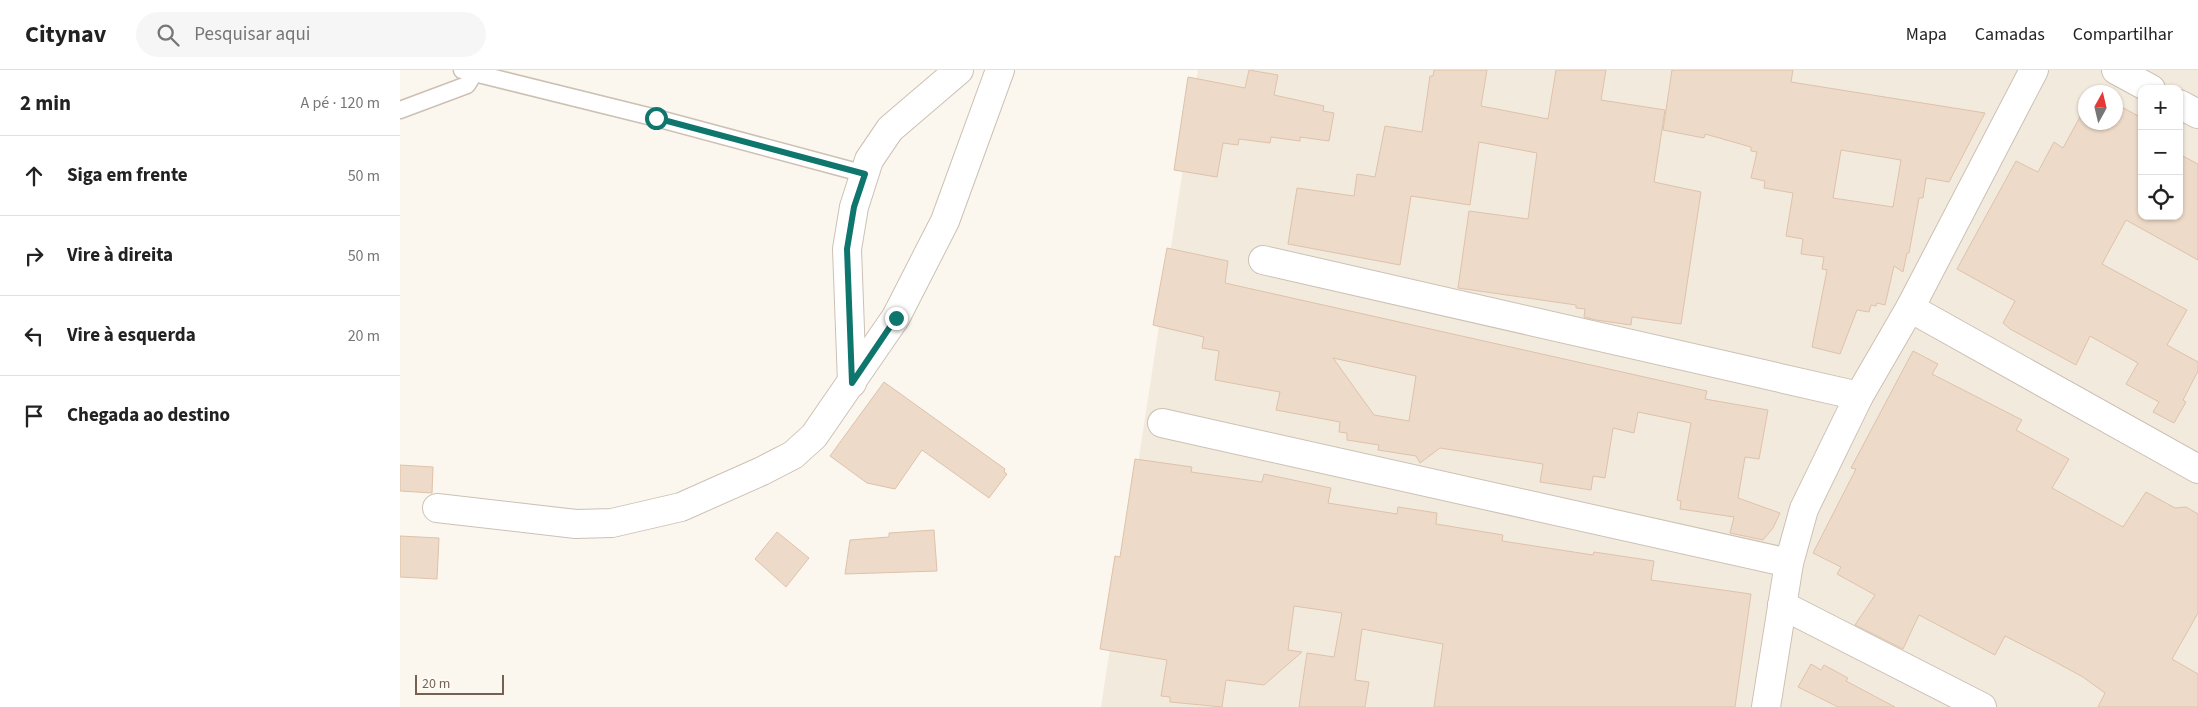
<!DOCTYPE html>
<html lang="pt">
<head>
<meta charset="utf-8">
<style>
	:root { --surface:#fff; --page:#f6f6f6; --text:#222; --muted:#767676; --line:#e0e0e0 }
	body { margin:0; font-family:"Source Sans 3",sans-serif; background:var(--page); color:var(--text) }
	.controls { position:absolute; right:15px; top:15px; display:grid; overflow:hidden; border-radius:10px; box-shadow:0 1px 4px #0004 }
	.controls button { width:45px; height:45px; display:grid; place-items:center; padding:0; border:0; border-bottom:1px solid var(--line); background:var(--surface); color:var(--text); font:25px sans-serif }
	.compass { position:absolute; left:1678px; top:15px; width:45px; height:45px; border-radius:50%; background:var(--surface); box-shadow:0 1px 4px #0004; rotate:8deg }
	.scale { position:absolute; left:15px; bottom:12px; width:89px; box-sizing:border-box; padding-left:5px; border:2px solid #756152; border-top:0; font-size:14px; line-height:18px; white-space:nowrap; color:#756152; -webkit-text-stroke:4px #fefbf4; paint-order:stroke }
	.stop { position:absolute; width:15px; height:15px; margin:-11px; border:4px solid #0f766e; border-radius:50%; background:#fff }
	.stop.end { background:#0f766e; border-color:#fff; box-shadow:0 1px 5px #0008 }
	.list { margin:0; padding:0; list-style:none }
	h2 { display:flex; justify-content:space-between; align-items:center; height:65px; margin:0; padding:0 20px; font-size:21px }
	h2 small { font-size:16px; font-weight:400; color:var(--muted) }
	.list li { display:grid; grid-template-columns:32px 1fr auto; gap:15px; align-items:center; box-sizing:border-box; height:80px; padding:0 20px; border-top:1px solid var(--line) }
	.list b { display:block; font-size:19px; white-space:nowrap }
	.list em { font-size:16px; font-style:normal; color:var(--muted) }
	.icon { flex:none; width:28px; height:28px; fill:none; stroke:currentColor; stroke-width:2; stroke-linecap:round; stroke-linejoin:round }
	.map { position:relative; flex:none; width:1798px; height:637px; overflow:hidden }
	header { display:flex; align-items:center; gap:30px; box-sizing:border-box; height:70px; padding:0 25px; background:var(--surface); border-bottom:1px solid var(--line) }
	header strong { font-size:24px }
	nav { display:flex; gap:28px; margin-inline-start:auto; font-size:18px }
	.search { width:350px; height:45px; background:var(--page); display:flex; align-items:center; gap:12px; box-sizing:border-box; padding:0 18px; border-radius:28px; color:var(--muted); font-size:19px }
	main { display:flex }
	aside { flex:1; background:var(--surface) }
	.map>svg:first-child { display:block }
</style>
</head>
<body>
<header>
<strong>Citynav</strong>
<div class="search"><svg class="icon" aria-label="search" viewBox="0 0 24 24"><circle cx="10" cy="10" r="6"/><path d="M15 15l6 6"/></svg>Pesquisar aqui</div>
<nav><a>Mapa</a><a>Camadas</a><a>Compartilhar</a></nav>
</header>
<main>
<aside>
<h2>2 min<small>A pé · 120 m</small></h2>
<ul class="list">
<li><svg class="icon" aria-label="ahead" viewBox="0 0 24 24"><path d="M12 20V5M6 11l6-6 6 6"/></svg><div><b>Siga em frente</b></div><em>50 m</em></li>
<li><svg class="icon" aria-label="right" viewBox="0 0 24 24"><path d="M7 20v-9h11M14 6l5 5-5 5"/></svg><div><b>Vire à direita</b></div><em>50 m</em></li>
<li><svg class="icon" aria-label="left" viewBox="0 0 24 24"><path d="M17 20v-9H6M10 6l-5 5 5 5"/></svg><div><b>Vire à esquerda</b></div><em>20 m</em></li>
<li><svg class="icon" aria-label="arrive" viewBox="0 0 24 24"><path d="M6 21V4h12l-3 4 3 4H6"/></svg><div><b>Chegada ao destino</b></div></li>
</ul>
</aside>
<div class="map">
<svg width="1798" height="637" viewBox="0 0 1798 637">
	<rect width="100%" height="100%" fill="#fbf7ee"/>
	<path fill="#f2eadd" fill-rule="evenodd" d="M798,0H1798V637H701ZM1742,19H1779V146H1742ZM1686,22H1716V52H1686Z"/>
	<g fill="#eedac8" stroke="#dec2aa" fill-rule="evenodd">
		<path d="M849,0L878,5L874,25L924,36L923,41L934,43L929,71L900,67V71L871,67L870,73L839,69L838,75L823,73L817,107L774,100L788,7L845,18Z"/>
		<path d="M1034,0H1087L1081,36L1148,49L1156,0H1206L1201,30L1265,40L1254,112L1301,122L1281,254L1232,247L1231,255L1196,250L1184,247L1185,239L1176,238V235L1058,218L1069,141L1128,149L1137,83L1079,72L1070,135L1011,126L1000,195L888,174L897,118L954,126L957,104L975,107L985,56L1022,62L1030,6H1033Z"/>
		<path d="M1272,0H1393L1391,12L1585,43L1549,112L1526,108L1523,128H1519L1509,183H1507L1503,202L1494,196L1485,235L1477,233L1476,236L1471,235L1469,242L1457,240L1440,284L1412,277L1427,200L1422,199L1424,187L1401,184L1403,169L1386,166L1393,123L1364,118L1365,111L1351,108L1357,82L1351,81V77L1305,64L1304,68L1263,60ZM1441,80L1501,90L1493,137L1433,128Z"/>
		<path d="M1716,34L1742,48V146H1779V84L1798,94V190L1726,150L1702,194L1787,240L1767,275L1798,292V301L1783,330L1786,332L1774,353L1753,342L1759,332L1726,314L1738,293L1690,266L1676,295L1610,259L1603,253L1615,231L1557,199L1616,91L1638,102L1654,72L1663,78L1686,36V52H1716Z"/>
		<path d="M767,178L828,191L825,213L1307,321L1305,329L1368,340L1359,389L1345,387L1338,428L1380,443L1373,458L1363,470L1330,463L1334,447L1280,439L1281,431L1277,430L1291,353L1238,342L1234,363L1213,358L1205,408L1193,406L1191,420L1140,412L1143,394L1040,378L1020,393L1016,386L978,380L979,375L947,370V363L939,362L940,352L876,340L880,322L815,310L819,281L802,278L804,267L753,255ZM933,288L1016,306L1009,351L974,345Z"/>
		<path d="M1513,281L1538,294L1532,304L1622,350L1616,360L1669,389L1652,418L1723,457L1746,422L1775,438L1786,437L1798,444V543L1772,589L1798,604V637H1698L1705,623L1683,607L1648,588L1605,566L1595,585L1519,545L1503,579L1455,555L1475,525L1437,504L1441,497L1413,483L1456,399L1451,398Z"/>
		<path d="M484,312L605,399L604,402L607,404L589,428L522,380L495,419L467,413L430,386Z"/>
		<path d="M735,389L792,397L791,402L862,412L864,404L931,418L928,433L997,444L998,437L1037,443L1036,454L1103,465L1102,471L1193,485L1194,482L1254,491L1251,510L1351,524L1335,637H1034L1043,574L962,559L955,610L969,612L965,637H899L907,583L934,587L942,543L894,536L888,580L902,582L864,615L826,610L822,637L770,632V627L761,626L767,590L700,579L715,486L720,487Z"/>
		<path d="M0,395L33,397L32,423L0,421Z"/>
		<path d="M534,460L537,501L445,504L450,470L489,467V463Z"/>
		<path d="M377,462L409,488L386,517L355,489Z"/>
		<path d="M0,466L39,468L37,509L0,507Z"/>
		<path d="M1411,594L1421,600L1424,595L1448,608L1446,611L1495,637H1438L1398,617Z"/>
	</g>
	<g fill="none" stroke-linecap="round" stroke-linejoin="round">
		<g stroke="#cdc0b4" stroke-width="19">
			<g id="service">
				<path d="M62,0L256,48L465,104"/>
				<path d="M0,40L67,15L74,4"/>
			</g>
		</g>
		<g stroke="#cdc0b4" stroke-width="30">
			<g id="minor">
				<path d="M1716,0L1751,19"/>
				<path d="M1779,34L1798,44"/>
				<path d="M863,190L1459,326"/>
				<path d="M1510,238L1798,399"/>
				<path d="M452,313L447,179L454,137L469,90L490,59L559,0"/>
				<path d="M762,353L1389,493"/>
				<path d="M37,438L176,454L212,453L281,437L362,401L393,385L414,366L496,247L545,151L600,0"/>
				<path d="M1382,535L1582,637"/>
				<path d="M1366,637L1389,493L1404,439L1459,326L1510,238L1634,0"/>
			</g>
		</g>
		<use href="#service" stroke="#fff" stroke-width="16"/>
		<use href="#minor" stroke="#fff" stroke-width="28"/>
	</g>
	<g fill="none" stroke-linecap="round" stroke-linejoin="round">
		<path stroke="#0f766e" stroke-width="6" d="M256,48L465,104L454,137L447,179L452,313L496,248"/>
	</g>
</svg>
<div class="controls">
<button>+</button>
<button>−</button>
<button><svg class="icon" aria-label="locate" viewBox="0 0 24 24"><circle cx="12" cy="12" r="6"/><path d="M12 2v4M12 18v4M2 12h4M18 12h4"/></svg></button>
</div>
<svg class="compass" viewBox="-18 -18 36 36"><path d="M0-13l5 13h-10z" fill="#e53935"/><path d="M0 13l5-13h-10z" fill="#767676"/></svg>
<div class="scale">20 m</div>
<div class="stop" style="left:256px;top:48px"></div>
<div class="stop end" style="left:496px;top:248px"></div>
</div>
</main>
</body>
</html>
